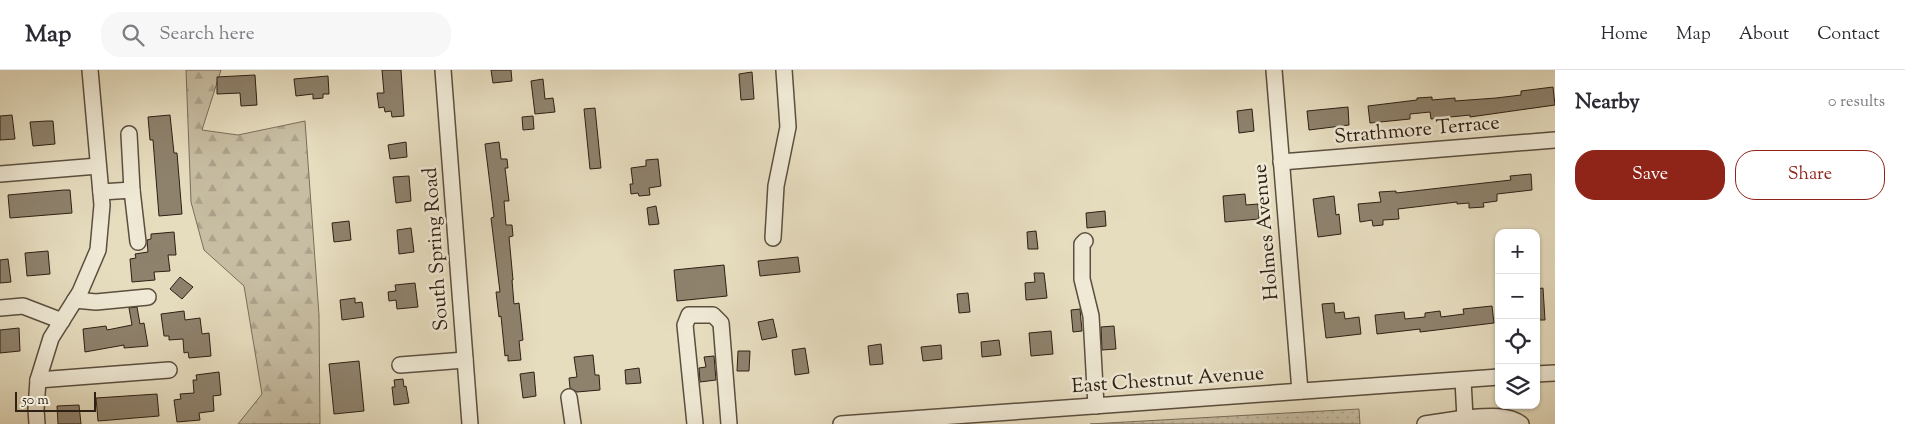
<!DOCTYPE html>
<html lang="en">
<head>
<meta charset="utf-8">
<style>
	:root { --surface:#fff; --page:#f7f7f7; --text:#2b2b33; --muted:#7c7c81; --line:#e1e1e2; --accent:#8f2418 }
	body { margin:0; font-family:"Sorts Mill Goudy",serif; background:var(--page); color:var(--text) }
	.controls { position:absolute; right:15px; bottom:15px; display:grid; overflow:hidden; border-radius:10px; box-shadow:0 1px 4px #0004 }
	.controls button { width:45px; height:45px; display:grid; place-items:center; padding:0; border:0; border-bottom:1px solid var(--line); background:var(--surface); color:var(--text); font:25px sans-serif }
	.scale { position:absolute; left:15px; bottom:12px; width:81px; box-sizing:border-box; padding-left:5px; border:2px solid #2e2014; border-top:0; font-size:14px; line-height:18px; white-space:nowrap; color:#2e2014; -webkit-text-stroke:4px #efe9d5; paint-order:stroke }
	.list { margin:0; padding:0; list-style:none }
	h2 { display:flex; justify-content:space-between; align-items:center; height:65px; margin:0; padding:0 20px; font-size:21px }
	h2 small { font-size:16px; font-weight:400; color:var(--muted) }
	.actions { display:flex; gap:10px; padding:15px 20px }
	.actions a { flex:1; padding:11px 0; border:1px solid var(--accent); border-radius:20px; text-align:center; font-size:18px; color:var(--accent) }
	.actions .main { background:var(--accent); color:#fff }
	.icon { flex:none; width:28px; height:28px; fill:none; stroke:currentColor; stroke-width:2; stroke-linecap:round; stroke-linejoin:round }
	.map { position:relative; flex:none; width:1555px; height:354px; overflow:hidden }
	header { display:flex; align-items:center; gap:30px; box-sizing:border-box; height:70px; padding:0 25px; background:var(--surface); border-bottom:1px solid var(--line) }
	header strong { font-size:24px }
	nav { display:flex; gap:28px; margin-inline-start:auto; font-size:18px }
	.search { width:350px; height:45px; background:var(--page); display:flex; align-items:center; gap:12px; box-sizing:border-box; padding:0 18px; border-radius:20px; color:var(--muted); font-size:19px }
	main { display:flex }
	aside { flex:1; background:var(--surface) }
	.map>svg:first-child { display:block }
</style>
</head>
<body>
<header>
<strong>Map</strong>
<div class="search"><svg class="icon" aria-label="search" viewBox="0 0 24 24"><circle cx="10" cy="10" r="6"/><path d="M15 15l6 6"/></svg>Search here</div>
<nav><a>Home</a><a>Map</a><a>About</a><a>Contact</a></nav>
</header>
<main>
<div class="map">
<svg width="1555" height="354" viewBox="0 0 1555 354">
	<defs>
		<pattern id="grass-dots" width="8" height="8" patternUnits="userSpaceOnUse" patternTransform="scale(1.25)"><rect width="8" height="8" fill="#c7bda2"/><path d="M2 2h.1M6 6h.1" fill="none" stroke="#aba28b" stroke-width="1.8" stroke-linecap="round"/></pattern>
		<pattern id="forest-firs" width="22" height="20" patternUnits="userSpaceOnUse" patternTransform="scale(1.25)"><rect width="22" height="20" fill="#c7bda2"/><path d="M5 1l3.5 6h-7zM16 11l3.5 6h-7z" fill="#aba28b"/></pattern>
	</defs>
	<rect width="100%" height="100%" fill="#e6ddbf"/>
	<filter id="stains"><feTurbulence type="fractalNoise" baseFrequency=".004" numOctaves="4"/><feColorMatrix values="0 0 0 0 .2 0 0 0 0 .09 0 0 0 0 .02 0 0 0 .5 -.17"/></filter>
	<radialGradient id="worn" r=".72"><stop offset=".6" stop-color="#630" stop-opacity="0"/><stop offset="1" stop-color="#630" stop-opacity=".3"/></radialGradient>
	<path fill="url(#grass-dots)" stroke="#7a6e5b" d="M1359,339L1360,354H1090Z"/>
	<path fill="url(#forest-firs)" stroke="#7a6e5b" d="M186,0H221L202,60L238,65L305,51L319,245L320,354H238L262,324L244,216L204,180L191,132Z"/>
	<g fill="#8e826d" stroke="#2e2014">
		<path d="M382,0H401L404,46L392,47L391,41L385,42L384,37L379,38L377,23H384Z"/>
		<path d="M491,0H511L512,11L493,13Z"/>
		<path d="M752,2L754,29L741,30L739,4Z"/>
		<path d="M255,5L257,35L241,36L240,23L217,24V7Z"/>
		<path d="M328,6L329,24H323V28L313,29V24L296,26L294,9Z"/>
		<path d="M543,9L545,29L553,28L555,42L535,44L531,11Z"/>
		<path d="M1553,17L1555,35L1470,47V45L1431,49L1430,42L1410,44V49L1370,53L1368,36L1417,30V28L1432,27V30L1455,28V31L1496,28L1521,25V21Z"/>
		<path d="M1348,37L1349,55L1309,60L1307,41Z"/>
		<path d="M595,38L601,98L590,99L584,39Z"/>
		<path d="M1252,39L1254,61L1239,63L1237,41Z"/>
		<path d="M12,45L15,69L0,70V46Z"/>
		<path d="M170,45L174,83H177L182,144L159,146L153,70H150L148,47Z"/>
		<path d="M533,46L534,59L523,60L522,47Z"/>
		<path d="M47,51H53L55,74L33,76L30,52Z"/>
		<path d="M406,72L407,87L390,89L388,75Z"/>
		<path d="M499,72L501,89H507L508,98H505L509,131H504L506,155H512L513,166L509,167L513,210H512L514,234L519,233L523,270L519,271L521,290L508,291V285L505,286L501,246L499,247L496,222H500L491,148L494,147L485,74Z"/>
		<path d="M658,89L661,116L649,118L650,125L639,126L638,123L631,124L630,114H633L631,98L646,96V90Z"/>
		<path d="M1531,104L1532,120L1497,124V131L1483,133L1484,137L1469,138V133L1457,134V132L1398,139L1399,149L1383,150V155L1373,156L1372,150L1360,152L1358,134L1381,132L1379,122L1396,121V123L1511,110L1510,106Z"/>
		<path d="M409,106L411,131L396,133L393,107Z"/>
		<path d="M64,120H70L72,143L10,148L8,125Z"/>
		<path d="M1245,124L1246,135L1258,134L1259,149L1225,152L1223,126Z"/>
		<path d="M1334,126L1336,145L1339,144L1341,164L1318,167L1313,129Z"/>
		<path d="M656,136L659,154L649,155L647,138Z"/>
		<path d="M1105,141L1106,156L1087,158L1086,143Z"/>
		<path d="M349,151L351,170L334,172L332,153Z"/>
		<path d="M411,158L414,182L399,184L397,160Z"/>
		<path d="M1036,161L1038,179H1028L1027,162Z"/>
		<path d="M174,162L176,185H168L170,201L154,202L155,210L132,212L130,189L136,188L135,184L148,182L147,170L151,169V164Z"/>
		<path d="M48,181L50,204L27,206L25,183Z"/>
		<path d="M798,187L800,202L760,206L758,191Z"/>
		<path d="M8,189L11,212L0,213V190Z"/>
		<path d="M724,195L727,226L677,231L674,200Z"/>
		<path d="M1034,203H1044L1047,228L1026,230L1025,213L1035,212Z"/>
		<path d="M180,207L193,217L182,229L170,219Z"/>
		<path d="M415,213L418,237L397,239L396,230L389,231L388,222L396,221L395,215Z"/>
		<path d="M1543,218L1545,250H1536V219Z"/>
		<path d="M968,223L970,242L959,243L957,224Z"/>
		<path d="M355,228V233L362,232L364,247L342,250L340,230Z"/>
		<path d="M1334,233L1335,243L1344,242L1345,249L1359,247L1361,264L1326,268L1322,234Z"/>
		<path d="M1492,236L1494,253L1420,262V259L1377,264L1375,245L1404,242L1405,249L1425,247V243L1440,241L1441,247L1464,244L1463,239Z"/>
		<path d="M137,237L140,254L144,253L148,276L124,278V275L85,282L83,259L106,256L107,260L132,255L129,238Z"/>
		<path d="M1080,239L1082,261L1073,262L1071,240Z"/>
		<path d="M184,241L185,250L200,248L202,264L209,263L211,286L189,288L188,282L184,283L183,269L169,270V266H164L161,244Z"/>
		<path d="M773,249L777,267L762,270L758,252Z"/>
		<path d="M1114,256L1116,279L1102,280L1101,257Z"/>
		<path d="M19,258L20,281L0,283V260Z"/>
		<path d="M1051,261L1053,284L1031,286L1029,263Z"/>
		<path d="M999,270L1001,285L982,287L981,272Z"/>
		<path d="M881,274L883,294L870,295L868,276Z"/>
		<path d="M941,275L942,289L923,291L921,277Z"/>
		<path d="M805,278L809,303L795,305L792,280Z"/>
		<path d="M738,281H750L749,301H737Z"/>
		<path d="M593,285L595,305H599L600,320L577,322L570,318L569,308L577,307L574,287Z"/>
		<path d="M714,286L716,310L700,312L699,298L706,297L704,287Z"/>
		<path d="M359,291L364,341L334,344L329,294Z"/>
		<path d="M639,298L641,313L626,314L625,300Z"/>
		<path d="M219,302L221,325L213,326L214,341L199,343L200,350L177,352L174,330L181,329L180,324L194,323L193,310H197L196,305Z"/>
		<path d="M534,302L536,326L523,328L520,304Z"/>
		<path d="M403,309L404,317L406,316L409,333L394,335L392,317H395L394,310Z"/>
		<path d="M157,324L159,346L98,351L96,328Z"/>
		<path d="M79,335L81,354H58L57,336Z"/>
	</g>
	<g fill="none" stroke-linecap="round" stroke-linejoin="round">
		<g stroke="#5c4f3f" stroke-width="18">
			<g id="minor">
				<path d="M443,0L470,354"/>
				<path d="M1274,0L1300,321"/>
				<path d="M129,64L132,120"/>
				<path d="M1281,92L1555,70"/>
				<path d="M0,104L98,96"/>
				<path d="M101,122L132,120L138,172"/>
				<path d="M773,168L776,116L788,57L784,0"/>
				<path d="M1085,171L1082,174V209L1091,246L1096,336"/>
				<path d="M75,230L96,232L148,227"/>
				<path d="M0,238L23,236L62,251"/>
				<path d="M400,295L465,290"/>
				<path d="M1536,304L1555,303"/>
				<path d="M38,310L169,300"/>
				<path d="M1463,310L1465,348C1482,347 1507,343 1521,354"/>
				<path d="M569,327L573,354"/>
				<path d="M37,354L36,339L38,310L51,268L80,222L98,180L102,135L90,0"/>
				<path d="M695,354L685,255L689,245H713L721,253L729,354"/>
				<path d="M841,354L1499,307"/>
				<path d="M1425,354L1465,348L1466,354"/>
			</g>
		</g>
		<use href="#minor" stroke="#efe9d5" stroke-width="15"/>
	</g>
	<g text-anchor="middle" dominant-baseline="central" stroke-width="5" stroke-linejoin="round" paint-order="stroke">
		<g font-size="20" fill="#2e2014" stroke="#efe9d5">
			<text transform="translate(1417 61) rotate(-5)">Strathmore Terrace</text>
			<text transform="translate(1267 162) rotate(-95)">Holmes Avenue</text>
			<text transform="translate(437 179) rotate(-94)">South Spring Road</text>
			<text transform="translate(1168 311) rotate(-4)">East Chestnut Avenue</text>
		</g>
	</g>
	<rect width="100%" height="100%" filter="url(#stains)"/>
	<rect width="100%" height="100%" fill="url(#worn)"/>
</svg>
<div class="controls">
<button>+</button>
<button>−</button>
<button><svg class="icon" aria-label="locate" viewBox="0 0 24 24"><circle cx="12" cy="12" r="6"/><path d="M12 2v4M12 18v4M2 12h4M18 12h4"/></svg></button>
<button><svg class="icon" aria-label="layers" viewBox="0 0 24 24"><path d="M12 4l9 5-9 5-9-5zM3 14l9 5 9-5"/></svg></button>
</div>
<div class="scale">50 m</div>
</div>
<aside>
<h2>Nearby<small>0 results</small></h2>
<ul class="list">
</ul>
<div class="actions"><a class="main">Save</a><a>Share</a></div>
</aside>
</main>
</body>
</html>
